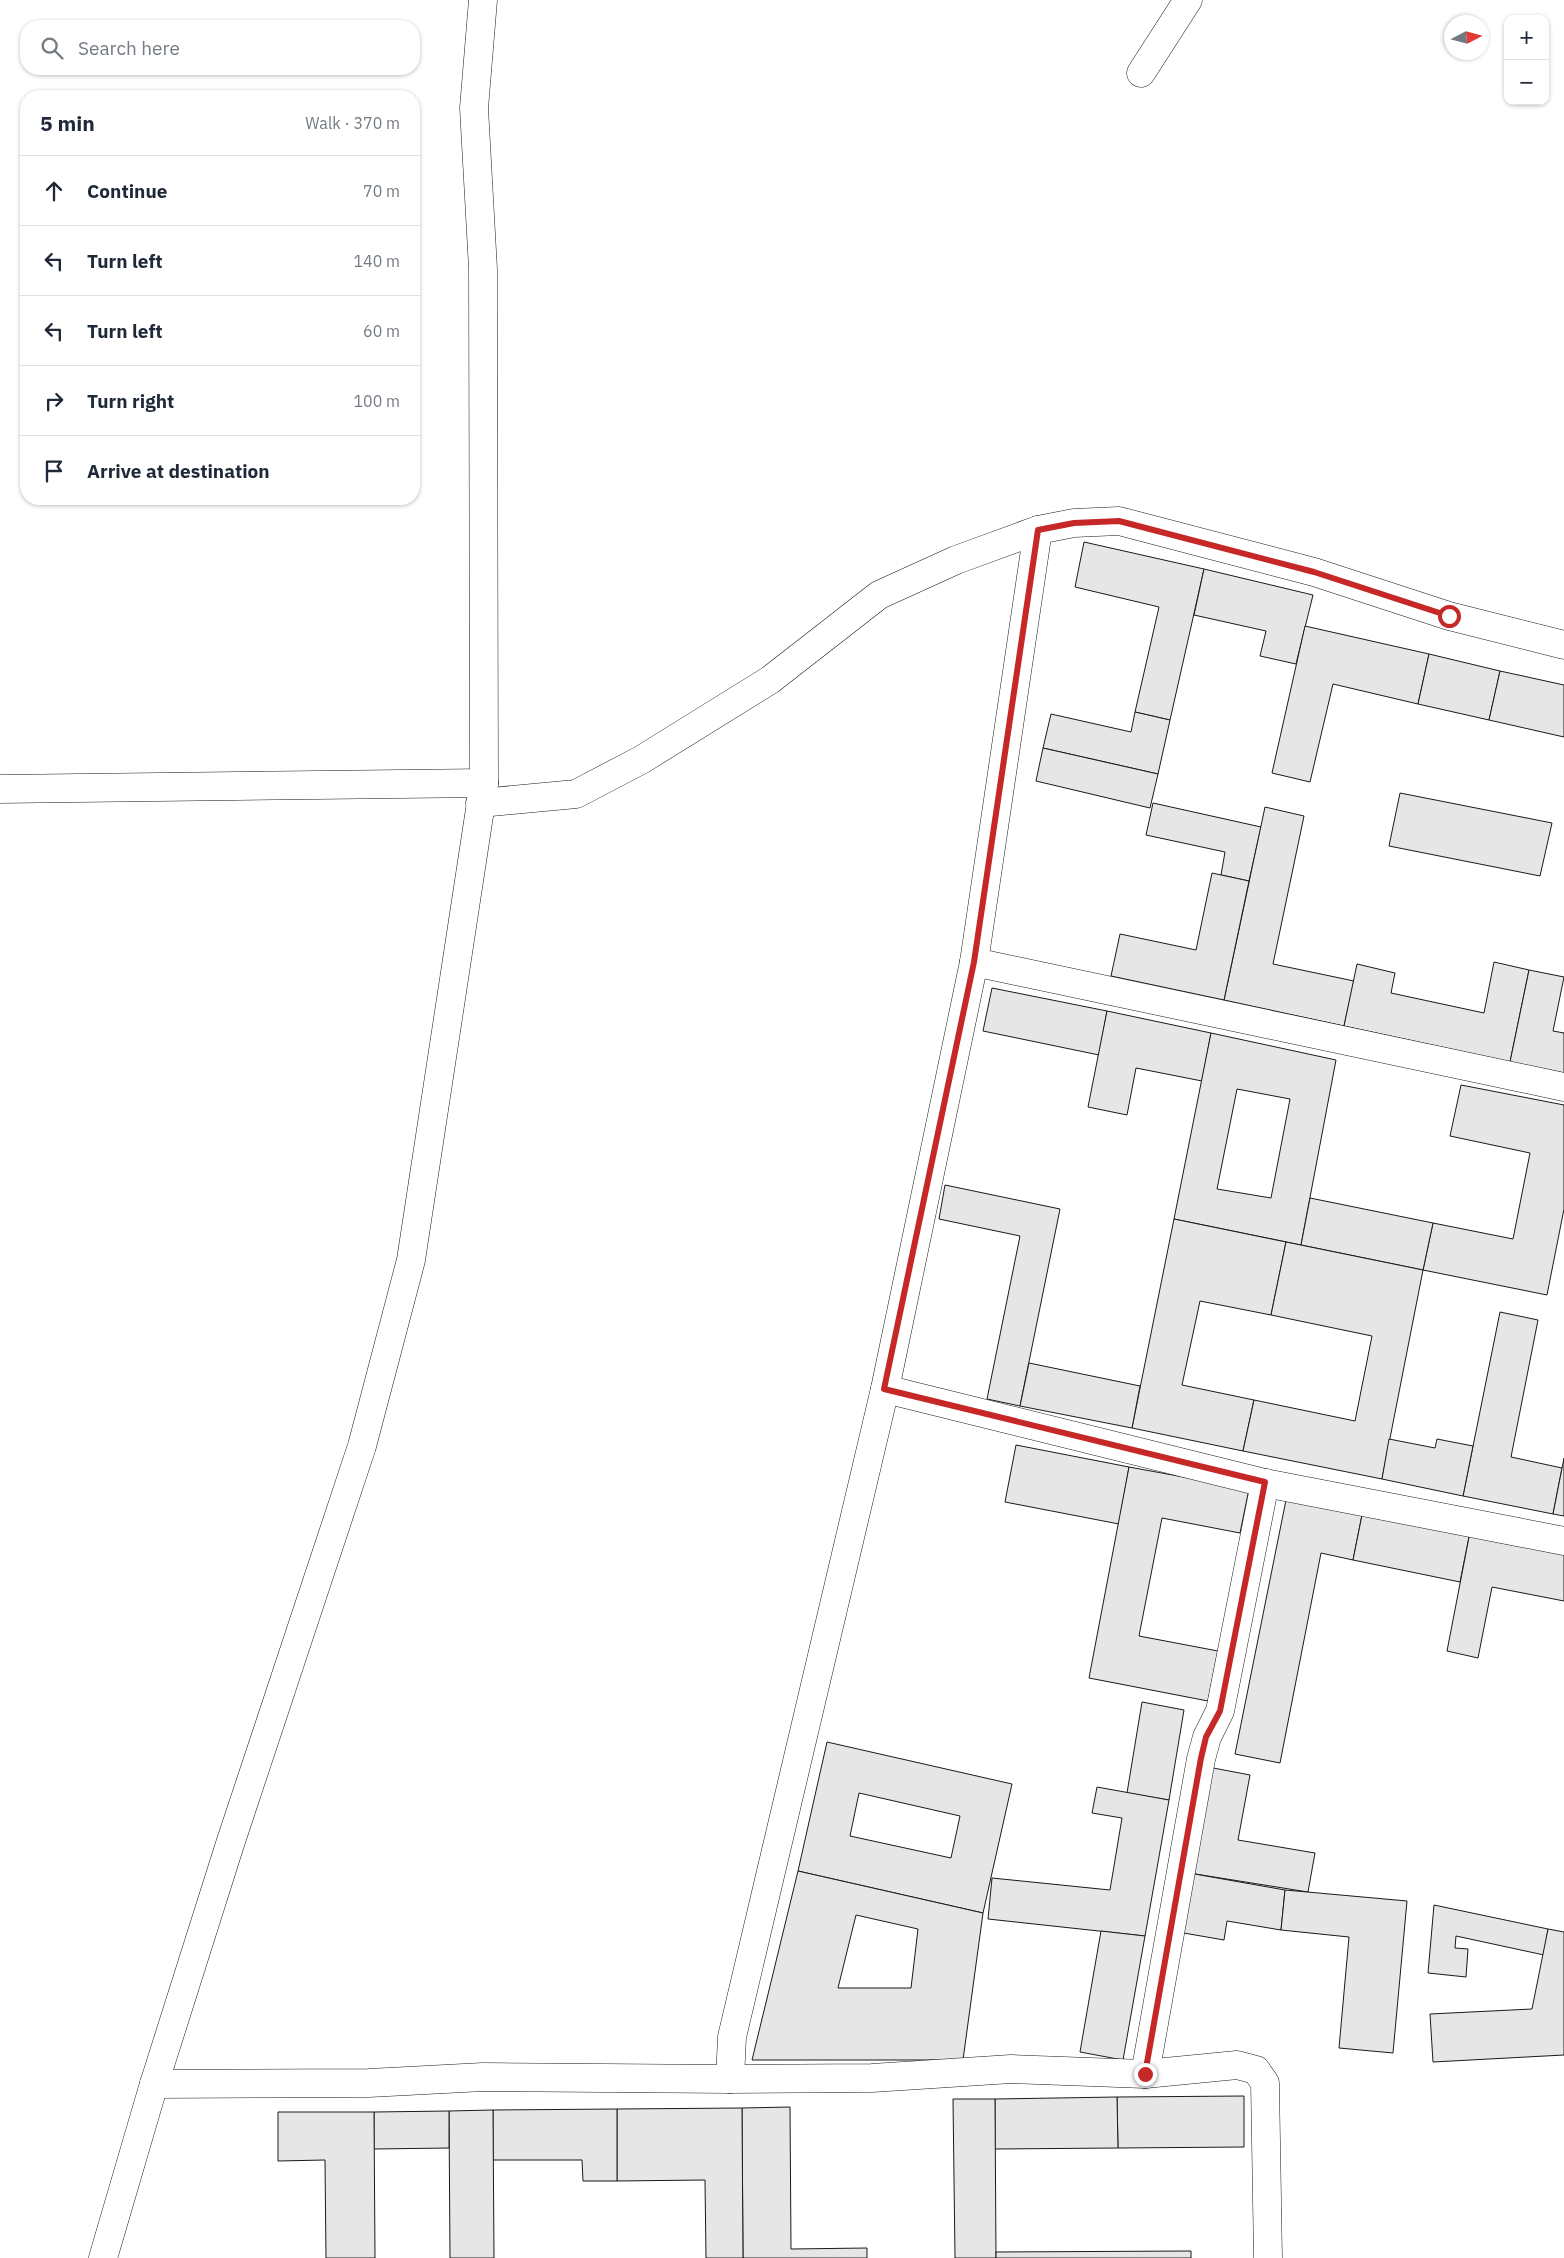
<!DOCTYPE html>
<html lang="en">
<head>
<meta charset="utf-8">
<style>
	:root { --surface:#fff; --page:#f6f6f7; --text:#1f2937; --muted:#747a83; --line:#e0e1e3 }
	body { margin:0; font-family:"IBM Plex Sans",sans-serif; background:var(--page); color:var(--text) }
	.controls { position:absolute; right:15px; top:15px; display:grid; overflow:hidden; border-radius:10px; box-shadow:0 1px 4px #0004 }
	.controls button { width:45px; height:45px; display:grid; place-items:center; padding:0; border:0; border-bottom:1px solid var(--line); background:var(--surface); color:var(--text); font:25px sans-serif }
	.compass { position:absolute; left:1444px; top:15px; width:45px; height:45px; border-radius:50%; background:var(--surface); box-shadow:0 1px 4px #0004; rotate:84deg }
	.stop { position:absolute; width:15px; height:15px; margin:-11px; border:4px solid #c62828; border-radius:50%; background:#fff }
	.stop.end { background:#c62828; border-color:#fff; box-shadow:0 1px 5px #0008 }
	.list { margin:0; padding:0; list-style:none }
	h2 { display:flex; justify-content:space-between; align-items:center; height:65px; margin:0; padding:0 20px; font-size:21px }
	h2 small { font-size:16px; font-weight:400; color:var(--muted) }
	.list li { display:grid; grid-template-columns:32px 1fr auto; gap:15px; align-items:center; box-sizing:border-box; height:70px; padding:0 20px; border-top:1px solid var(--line) }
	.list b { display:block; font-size:19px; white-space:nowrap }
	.list em { font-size:16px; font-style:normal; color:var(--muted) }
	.icon { flex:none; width:28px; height:28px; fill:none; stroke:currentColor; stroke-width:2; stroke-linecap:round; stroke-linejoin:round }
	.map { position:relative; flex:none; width:1564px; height:2258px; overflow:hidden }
	.search { position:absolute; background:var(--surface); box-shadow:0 1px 4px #0004; left:20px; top:20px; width:400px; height:55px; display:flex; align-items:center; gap:12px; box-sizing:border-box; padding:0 18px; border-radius:20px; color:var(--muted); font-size:19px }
	.panel { position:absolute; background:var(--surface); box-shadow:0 1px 4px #0004; left:20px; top:90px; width:400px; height:415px; border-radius:20px }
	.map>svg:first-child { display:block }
</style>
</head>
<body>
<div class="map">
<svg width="1564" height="2258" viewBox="0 0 1564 2258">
	<rect width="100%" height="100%" fill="#fff"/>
	<g fill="#e6e6e6" stroke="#1a1a1a" fill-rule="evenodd">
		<path d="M1084,542L1204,569L1170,720L1135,712L1159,607L1075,587Z"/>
		<path d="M1204,569L1313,595L1296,664L1260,656L1266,631L1194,615Z"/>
		<path d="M1305,626L1429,654L1418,704L1333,684L1310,782L1272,773Z"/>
		<path d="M1429,654L1500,671L1489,720L1418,704Z"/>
		<path d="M1500,671L1564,685V737L1489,720Z"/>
		<path d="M1135,712L1170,720L1158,774L1043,748L1051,714L1131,732Z"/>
		<path d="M1043,748L1158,774L1150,808L1036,781Z"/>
		<path d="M1400,793L1552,823L1540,876L1389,846Z"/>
		<path d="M1153,803L1261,827L1249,881L1221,875L1225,852L1146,835Z"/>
		<path d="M1265,807L1304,816L1273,964L1354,981L1344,1026L1224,1000Z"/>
		<path d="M1212,873L1249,881L1224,1000L1111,976L1120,934L1196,950Z"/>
		<path d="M1494,962L1529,970L1510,1062L1344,1026L1357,964L1395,973L1391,993L1484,1013Z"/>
		<path d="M1529,970L1564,977L1553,1031L1564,1033V1073L1510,1062Z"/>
		<path d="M992,988L1107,1011L1099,1055L983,1031Z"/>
		<path d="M1107,1011L1211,1033L1202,1081L1136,1068L1127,1115L1088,1107Z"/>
		<path d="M1211,1033L1336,1060L1301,1245L1174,1219ZM1237,1089L1290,1099L1271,1198L1217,1189Z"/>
		<path d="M1461,1085L1564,1105V1209L1547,1295L1423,1270L1433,1223L1513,1239L1530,1153L1450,1136Z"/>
		<path d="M945,1185L1060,1209L1020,1406L987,1399L1020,1236L939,1219Z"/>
		<path d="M1310,1198L1433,1223L1423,1270L1301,1245Z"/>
		<path d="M1174,1219L1286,1242L1271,1315L1200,1301L1182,1385L1254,1400L1243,1451L1132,1428Z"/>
		<path d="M1286,1242L1423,1270L1382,1479L1243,1451L1254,1400L1355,1421L1372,1336L1271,1315Z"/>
		<path d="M1500,1312L1538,1320L1511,1457L1562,1468L1553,1514L1463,1496Z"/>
		<path d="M1029,1363L1140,1386L1132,1428L1020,1406Z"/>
		<path d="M1389,1439L1435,1448L1437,1439L1473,1446L1463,1496L1382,1479Z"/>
		<path d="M1016,1445L1129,1467L1119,1524L1005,1502Z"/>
		<path d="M1564,1458V1516L1553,1514Z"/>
		<path d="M1129,1467L1249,1489L1240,1533L1162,1518L1139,1636L1218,1651L1208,1701L1089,1678Z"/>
		<path d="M1287,1495L1363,1510L1353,1560L1321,1553L1280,1763L1235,1754Z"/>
		<path d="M1363,1510L1470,1532L1460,1582L1353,1560Z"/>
		<path d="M1470,1532L1564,1550V1601L1492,1587L1478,1658L1447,1651Z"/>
		<path d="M1142,1702L1184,1710L1169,1800L1127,1793Z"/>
		<path d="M827,1742L1012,1784L983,1913L798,1871ZM859,1793L960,1816L951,1858L850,1836Z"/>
		<path d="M1208,1767L1250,1775L1238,1840L1315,1853L1308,1892L1189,1873Z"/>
		<path d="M1097,1787L1169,1800L1145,1936L988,1919L992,1878L1110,1890L1122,1818L1092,1813Z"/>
		<path d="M798,1871L983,1913L963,2060H752ZM856,1915L918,1929L911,1988H838Z"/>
		<path d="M1189,1873L1285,1890L1281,1930L1227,1921L1224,1940L1178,1932Z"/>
		<path d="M1285,1890L1407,1901L1393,2053L1339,2048L1349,1937L1281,1930Z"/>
		<path d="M1434,1905L1548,1929L1544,1955L1456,1936L1455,1948L1468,1949L1466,1977L1428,1973Z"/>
		<path d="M1548,1929L1564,1932V2055L1433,2062L1430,2014L1532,2009Z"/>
		<path d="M1101,1931L1145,1936L1123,2060L1080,2052Z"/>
		<path d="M1244,2096V2147L1118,2148L1117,2097Z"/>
		<path d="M1117,2097L1118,2148L995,2149V2099Z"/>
		<path d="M953,2099H995L996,2258H955Z"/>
		<path d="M790,2107L791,2249L867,2248V2258H743L742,2108Z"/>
		<path d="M742,2108L743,2258H706L705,2180L617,2181V2109Z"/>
		<path d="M617,2109V2181H583L582,2160H493V2110Z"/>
		<path d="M493,2110L494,2258H450L449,2111Z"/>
		<path d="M449,2111V2148L374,2149V2112Z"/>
		<path d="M278,2112H374L375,2258H326L325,2160L278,2161Z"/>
		<path d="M1191,2251V2258H996V2252Z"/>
	</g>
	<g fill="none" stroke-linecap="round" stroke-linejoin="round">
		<g stroke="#1a1a1a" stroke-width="29">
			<g id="minor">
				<path d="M1141,73L1188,0"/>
				<path d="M0,789L484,783"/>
				<path d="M480,803L576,794L641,760L770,680L879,595L956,560L1038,530"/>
				<path d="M974,962L1564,1087"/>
				<path d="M885,1389L1265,1483L1564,1541"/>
				<path d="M1145,2074L1201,1759L1207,1737L1220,1711L1265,1483"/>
				<path d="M730,2079L872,2078L1011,2069L1145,2074L1237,2065L1256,2070L1265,2083L1268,2258"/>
				<path d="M154,2084L369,2083L483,2077L730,2079L732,2037L885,1389L974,962L1038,530L1074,523L1119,521L1314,572L1449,616L1564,645"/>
				<path d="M103,2258L154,2084L230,1844L362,1446L411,1260L484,783L483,269L474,108L483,0"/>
			</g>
		</g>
		<use href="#minor" stroke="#fff" stroke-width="28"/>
	</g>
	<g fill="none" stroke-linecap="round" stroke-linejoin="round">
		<path stroke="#c62828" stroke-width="6" d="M1145,2074L1201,1758L1206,1737L1220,1711L1265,1482L884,1389L974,962L1038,530L1074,523L1119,521L1314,572L1449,616"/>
	</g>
</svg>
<div class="controls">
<button>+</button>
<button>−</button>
</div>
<svg class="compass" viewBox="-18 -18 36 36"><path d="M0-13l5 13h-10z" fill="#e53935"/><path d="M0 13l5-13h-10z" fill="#747a83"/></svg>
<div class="stop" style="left:1449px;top:616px"></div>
<div class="stop end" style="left:1145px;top:2074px"></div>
<div class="search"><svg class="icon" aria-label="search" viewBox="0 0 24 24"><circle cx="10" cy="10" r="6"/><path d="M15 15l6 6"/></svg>Search here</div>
<section class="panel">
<h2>5 min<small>Walk · 370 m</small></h2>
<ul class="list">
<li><svg class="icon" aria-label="ahead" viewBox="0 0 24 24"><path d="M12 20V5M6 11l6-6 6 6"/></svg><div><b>Continue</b></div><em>70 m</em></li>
<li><svg class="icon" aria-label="left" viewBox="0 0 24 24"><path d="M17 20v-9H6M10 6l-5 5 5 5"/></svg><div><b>Turn left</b></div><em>140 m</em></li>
<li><svg class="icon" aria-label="left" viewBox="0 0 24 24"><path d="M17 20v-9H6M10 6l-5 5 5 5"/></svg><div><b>Turn left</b></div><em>60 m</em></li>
<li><svg class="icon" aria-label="right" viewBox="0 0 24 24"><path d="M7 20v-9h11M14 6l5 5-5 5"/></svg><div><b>Turn right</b></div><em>100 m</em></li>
<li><svg class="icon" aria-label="arrive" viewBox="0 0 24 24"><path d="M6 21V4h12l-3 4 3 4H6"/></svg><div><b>Arrive at destination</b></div></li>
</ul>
</section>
</div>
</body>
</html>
